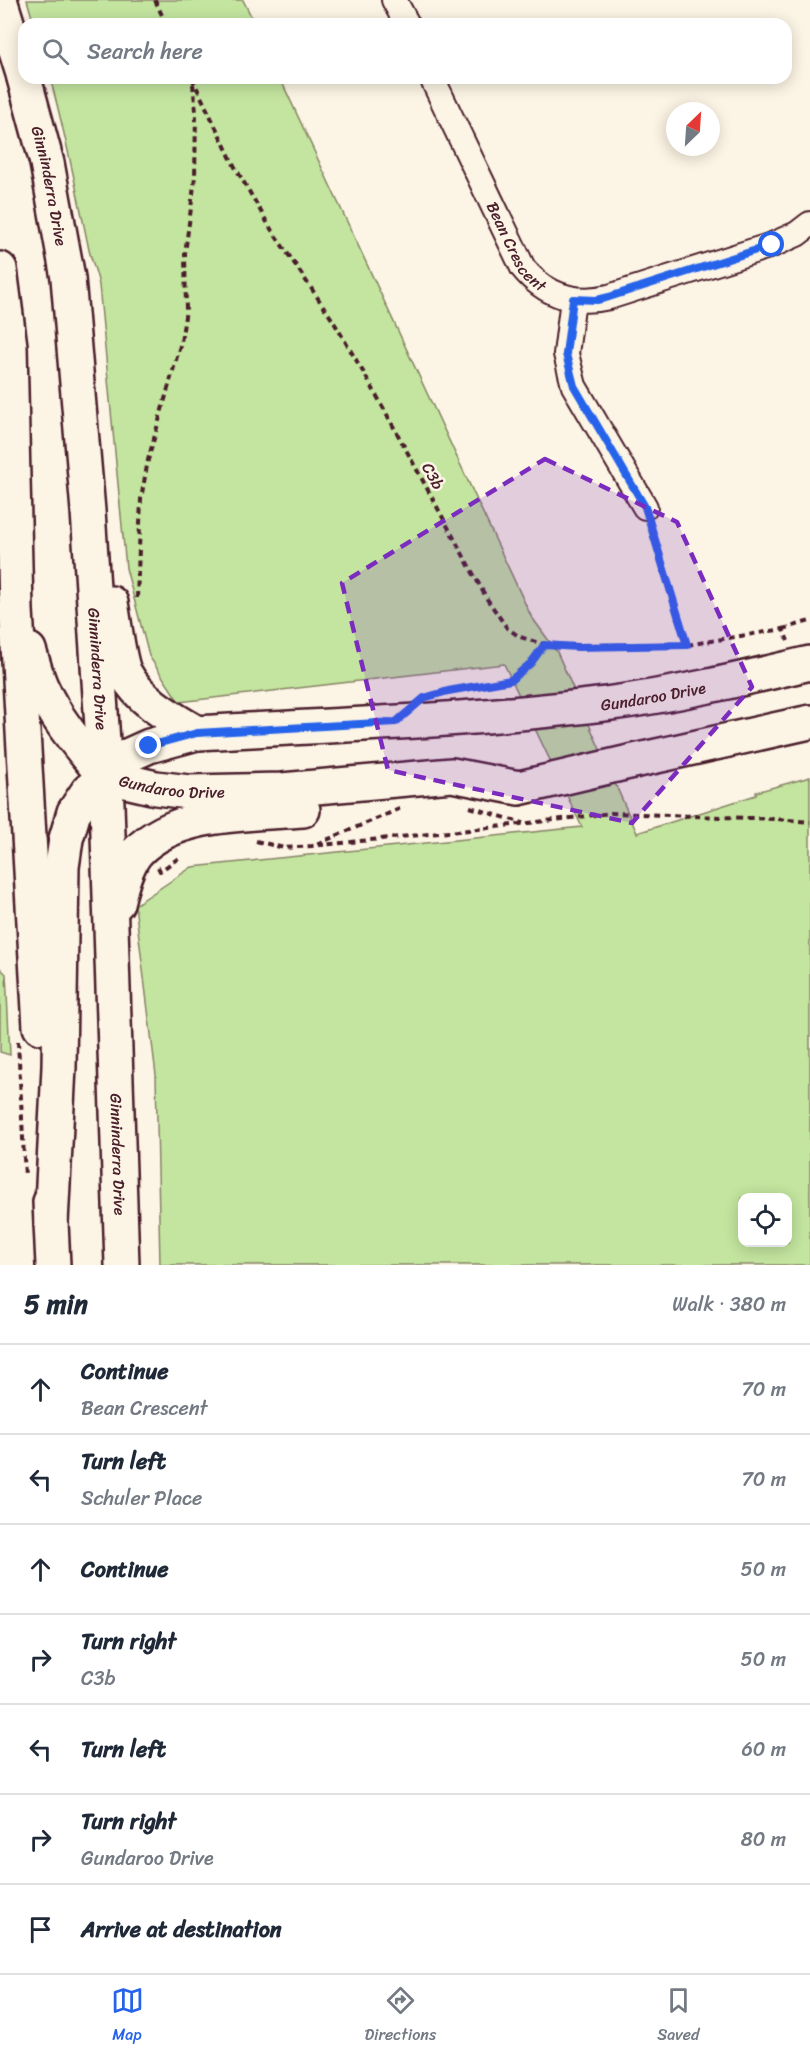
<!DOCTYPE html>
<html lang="en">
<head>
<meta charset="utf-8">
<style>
	:root { --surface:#fff; --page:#f6f6f7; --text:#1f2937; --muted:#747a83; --line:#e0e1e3; --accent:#2563eb }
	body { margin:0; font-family:Sriracha,sans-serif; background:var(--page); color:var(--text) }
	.controls { position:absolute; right:18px; bottom:18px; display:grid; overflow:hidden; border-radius:12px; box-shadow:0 3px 15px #0003 }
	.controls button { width:54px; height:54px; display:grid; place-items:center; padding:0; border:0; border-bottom:2px solid var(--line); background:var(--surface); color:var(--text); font:30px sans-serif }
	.compass { position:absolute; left:666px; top:102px; width:54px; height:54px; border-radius:50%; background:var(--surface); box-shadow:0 3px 15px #0003; rotate:25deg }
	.stop { position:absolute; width:18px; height:18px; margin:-14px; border:4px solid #2563eb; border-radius:50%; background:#fff }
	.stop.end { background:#2563eb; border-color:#fff; box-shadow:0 2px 6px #0008 }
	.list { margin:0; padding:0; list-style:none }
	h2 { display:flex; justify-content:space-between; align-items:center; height:78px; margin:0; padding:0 24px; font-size:26px }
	h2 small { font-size:20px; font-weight:400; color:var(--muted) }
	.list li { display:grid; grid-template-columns:39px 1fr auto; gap:18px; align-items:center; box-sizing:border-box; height:90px; padding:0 24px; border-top:2px solid var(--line) }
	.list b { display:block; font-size:22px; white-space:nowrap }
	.list p { margin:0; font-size:20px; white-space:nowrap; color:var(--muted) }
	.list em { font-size:20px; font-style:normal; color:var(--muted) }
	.icon { flex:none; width:33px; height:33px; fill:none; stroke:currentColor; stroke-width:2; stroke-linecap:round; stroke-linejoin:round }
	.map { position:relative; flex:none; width:810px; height:1265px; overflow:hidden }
	.search { position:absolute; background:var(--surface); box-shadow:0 3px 15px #0003; left:18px; right:18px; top:18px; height:66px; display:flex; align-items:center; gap:15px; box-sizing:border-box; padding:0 21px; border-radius:18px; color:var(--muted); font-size:22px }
	.sheet { height:708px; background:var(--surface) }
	nav { display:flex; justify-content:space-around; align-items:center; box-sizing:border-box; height:84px; border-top:2px solid var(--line); background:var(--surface); font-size:16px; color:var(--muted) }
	nav a { display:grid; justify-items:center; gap:3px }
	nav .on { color:var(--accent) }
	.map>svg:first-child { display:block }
</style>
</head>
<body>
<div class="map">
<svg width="810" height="1265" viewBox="0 0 810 1265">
	<rect width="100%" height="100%" fill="#fcf5e5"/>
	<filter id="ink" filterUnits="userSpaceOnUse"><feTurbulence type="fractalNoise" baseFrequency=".0167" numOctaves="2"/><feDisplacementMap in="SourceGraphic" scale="12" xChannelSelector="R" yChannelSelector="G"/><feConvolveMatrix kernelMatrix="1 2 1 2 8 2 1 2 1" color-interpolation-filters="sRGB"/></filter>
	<g filter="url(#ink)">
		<g fill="#c3e59f" stroke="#868265" stroke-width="1.5" fill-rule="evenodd">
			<path d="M27,0H243L255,24H34Z"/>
			<path d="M50,78H280L531,616L557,652L637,833L756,795V792L810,777V1265H160L156,1075L135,905L192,867L582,827L504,664L179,702L149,656L126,568L99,285C97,274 92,262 89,250C77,192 66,135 50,78ZM742,1198H788V1242H742Z"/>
			<path d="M0,968L6,974L10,1055L0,1052Z"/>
		</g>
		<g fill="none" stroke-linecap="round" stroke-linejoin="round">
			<g stroke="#4a1f2b" stroke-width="28">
				<g id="minor">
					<path d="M394,0L407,24"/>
					<path id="s1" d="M432,78L523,268C545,295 575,305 609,297L772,245L797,234L810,224"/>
					<path d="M573,299L566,354L574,386L645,507"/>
				</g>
			</g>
			<g stroke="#4a1f2b" stroke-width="38">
				<g id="primary">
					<path d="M0,0L24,77"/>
					<path id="s2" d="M24,78L47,163L68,278L88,511L107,804L122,1265"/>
					<path d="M0,269L10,346L16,610L40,1027"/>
					<path d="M111,603C114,619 119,661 125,673C140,701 170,717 197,733"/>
					<path d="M29,650C33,662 36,675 41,686C56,720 81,748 104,776"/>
					<path id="s3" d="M104,776L156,788L189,792L282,790L452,775L519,788L625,763L810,722"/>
					<path d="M117,903C121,887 126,865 137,852C175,811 251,814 303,810"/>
					<path d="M50,1202L53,1265"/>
					<path id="s4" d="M51,1223L59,1067L62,867L66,839L74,812L88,791L129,755L149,746L197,733C333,725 470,721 605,704C675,695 742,679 810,663"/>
				</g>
			</g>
			<g stroke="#4a1f2b" stroke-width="4" stroke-dasharray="6 4.5" stroke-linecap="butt">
				<path d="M155,0L166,24"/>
				<path d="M192,78L235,167L271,229L332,319L372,387L487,599L507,628L520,637L549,646L687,645L783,629L788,641"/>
				<path d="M651,527L687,645"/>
				<path d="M137,598L141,499L148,460L181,342L186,310L185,253L195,178L196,112L193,84"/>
				<path d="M783,629L810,621"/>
				<path d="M453,690L511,680L531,663L544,645"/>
				<path d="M470,807L523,823"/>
				<path d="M256,841L284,848L312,846L488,828L611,813L777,819L810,822"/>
				<path d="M317,844L404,807"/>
				<path d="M158,867L160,871L180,857"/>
				<path d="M18,1041L25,1177"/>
			</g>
			<use href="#minor" stroke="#fcf5e5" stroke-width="24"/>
			<use href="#primary" stroke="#fcf5e5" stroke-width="33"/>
		</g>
	</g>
	<g fill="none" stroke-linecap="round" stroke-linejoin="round" filter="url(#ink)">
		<path stroke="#2563eb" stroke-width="8" d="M149,746L197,733L396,722L424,698L448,691L511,680L531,663L544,645L578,647L687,645L645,507L574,386L566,354L573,299L597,300L609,297L772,245"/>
	</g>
	<path fill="#7b2cbf" fill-opacity="0.2" stroke="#7b2cbf" stroke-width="4.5" stroke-dasharray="12 8" stroke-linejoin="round" d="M545,459L677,522L752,687L632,823L388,770L342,583Z"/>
	<g text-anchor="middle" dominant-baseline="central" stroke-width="5" stroke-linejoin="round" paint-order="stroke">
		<g font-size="16" fill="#4a1f2b" stroke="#fcf5e5">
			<text stroke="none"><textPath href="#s2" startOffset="111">Ginninderra Drive</textPath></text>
			<text stroke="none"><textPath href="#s1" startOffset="189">Bean Crescent</textPath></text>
			<text transform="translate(433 476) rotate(61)">C3b</text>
			<text stroke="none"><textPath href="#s2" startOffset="597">Ginninderra Drive</textPath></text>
			<text stroke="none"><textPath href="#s4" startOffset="1022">Gundaroo Drive</textPath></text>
			<text stroke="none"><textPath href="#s3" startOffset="69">Gundaroo Drive</textPath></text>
			<text stroke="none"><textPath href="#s2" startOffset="1083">Ginninderra Drive</textPath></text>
		</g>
	</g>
</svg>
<div class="controls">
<button><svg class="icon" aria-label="locate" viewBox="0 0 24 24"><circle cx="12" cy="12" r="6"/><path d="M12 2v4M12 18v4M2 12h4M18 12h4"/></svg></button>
</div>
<svg class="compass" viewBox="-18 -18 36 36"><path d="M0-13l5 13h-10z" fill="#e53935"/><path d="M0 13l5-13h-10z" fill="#747a83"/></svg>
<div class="stop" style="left:772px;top:245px"></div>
<div class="stop end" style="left:149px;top:746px"></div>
<div class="search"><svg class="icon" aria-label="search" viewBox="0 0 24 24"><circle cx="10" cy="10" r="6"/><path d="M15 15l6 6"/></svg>Search here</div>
</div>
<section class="sheet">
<h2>5 min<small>Walk · 380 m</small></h2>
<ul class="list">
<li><svg class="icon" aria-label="ahead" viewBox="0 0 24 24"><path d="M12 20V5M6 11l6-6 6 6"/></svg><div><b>Continue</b><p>Bean Crescent</p></div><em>70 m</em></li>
<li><svg class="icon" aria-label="left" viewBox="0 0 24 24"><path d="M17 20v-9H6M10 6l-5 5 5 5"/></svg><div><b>Turn left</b><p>Schuler Place</p></div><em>70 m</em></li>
<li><svg class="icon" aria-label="ahead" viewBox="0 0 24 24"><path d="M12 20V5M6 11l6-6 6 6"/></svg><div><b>Continue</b></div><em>50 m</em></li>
<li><svg class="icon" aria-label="right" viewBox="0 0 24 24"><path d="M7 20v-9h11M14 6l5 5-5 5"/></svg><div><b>Turn right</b><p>C3b</p></div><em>50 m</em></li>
<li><svg class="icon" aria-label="left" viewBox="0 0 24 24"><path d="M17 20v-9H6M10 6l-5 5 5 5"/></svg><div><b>Turn left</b></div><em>60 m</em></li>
<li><svg class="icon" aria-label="right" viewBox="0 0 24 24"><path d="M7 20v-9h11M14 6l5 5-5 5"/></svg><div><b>Turn right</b><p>Gundaroo Drive</p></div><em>80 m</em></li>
<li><svg class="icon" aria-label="arrive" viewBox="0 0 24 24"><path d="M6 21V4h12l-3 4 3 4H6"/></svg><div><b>Arrive at destination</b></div></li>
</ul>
</section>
<nav>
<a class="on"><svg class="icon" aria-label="map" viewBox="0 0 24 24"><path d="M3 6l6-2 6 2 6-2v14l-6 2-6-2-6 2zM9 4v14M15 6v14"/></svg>Map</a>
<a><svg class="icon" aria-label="directions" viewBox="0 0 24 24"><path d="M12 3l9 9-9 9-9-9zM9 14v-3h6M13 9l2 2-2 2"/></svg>Directions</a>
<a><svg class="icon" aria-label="saved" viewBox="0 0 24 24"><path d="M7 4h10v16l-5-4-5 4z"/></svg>Saved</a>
</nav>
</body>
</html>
